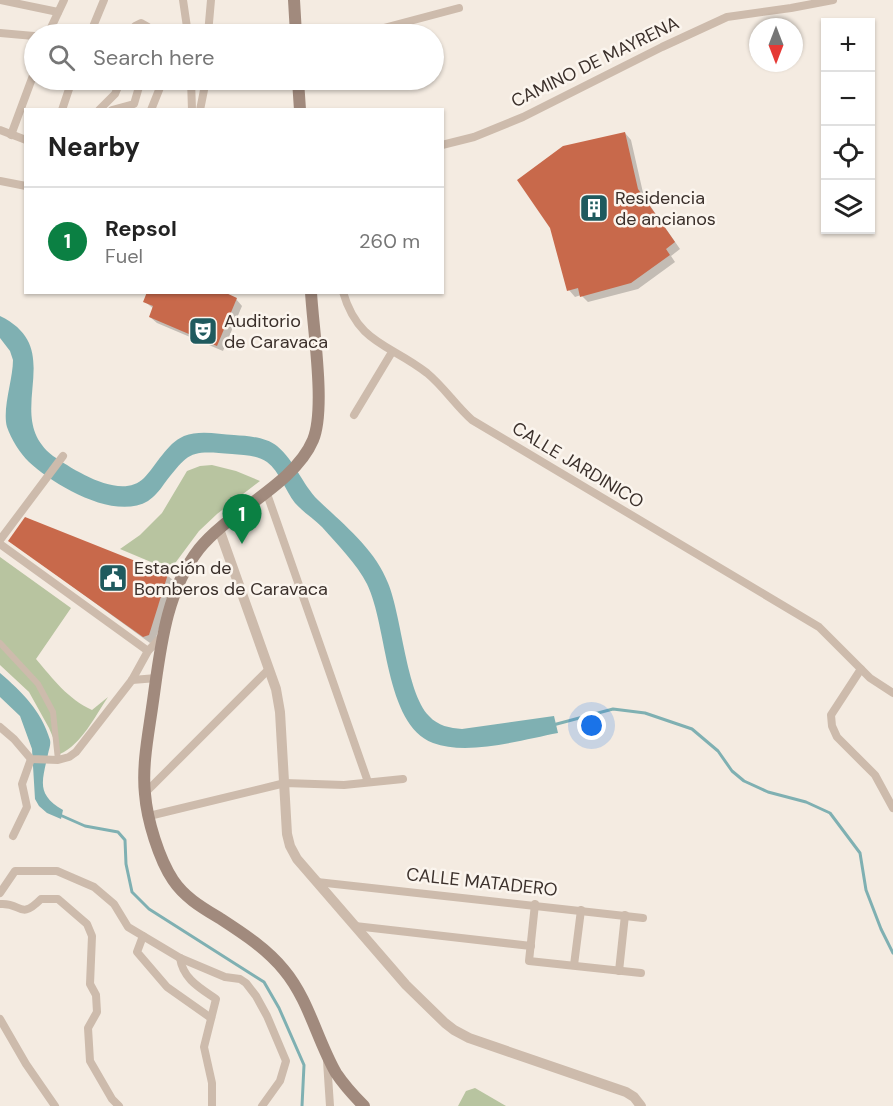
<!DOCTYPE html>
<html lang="en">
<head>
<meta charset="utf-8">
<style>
	:root { --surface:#fff; --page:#f2f2f2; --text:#222; --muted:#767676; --line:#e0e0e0; --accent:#0b8043 }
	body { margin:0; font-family:"DM Sans",sans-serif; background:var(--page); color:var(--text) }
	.controls { position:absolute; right:18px; top:18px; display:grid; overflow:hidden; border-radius:0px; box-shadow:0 2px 4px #0004 }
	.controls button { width:54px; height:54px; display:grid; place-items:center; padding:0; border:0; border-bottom:2px solid var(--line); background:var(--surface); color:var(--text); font:30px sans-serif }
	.compass { position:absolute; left:749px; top:18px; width:54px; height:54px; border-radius:50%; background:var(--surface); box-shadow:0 2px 4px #0004; rotate:180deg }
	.you { position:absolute; left:592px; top:726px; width:21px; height:21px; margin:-15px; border:4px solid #fff; border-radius:50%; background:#1a73e8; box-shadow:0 0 0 9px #1a73e833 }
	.badge { display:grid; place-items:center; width:39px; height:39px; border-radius:50%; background:var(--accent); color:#fff; font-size:20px; font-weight:700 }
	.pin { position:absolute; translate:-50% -50px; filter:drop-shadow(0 2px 3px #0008) }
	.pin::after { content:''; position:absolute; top:32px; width:21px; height:18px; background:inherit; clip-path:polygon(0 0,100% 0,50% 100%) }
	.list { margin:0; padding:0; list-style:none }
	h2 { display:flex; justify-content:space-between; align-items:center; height:78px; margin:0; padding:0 24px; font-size:26px }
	h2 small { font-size:20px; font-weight:400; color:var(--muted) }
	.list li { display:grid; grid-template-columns:39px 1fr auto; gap:18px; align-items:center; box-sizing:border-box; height:108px; padding:0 24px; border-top:2px solid var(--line) }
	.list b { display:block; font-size:22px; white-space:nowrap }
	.list p { margin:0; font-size:20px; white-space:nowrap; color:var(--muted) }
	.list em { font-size:20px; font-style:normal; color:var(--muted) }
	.icon { flex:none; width:33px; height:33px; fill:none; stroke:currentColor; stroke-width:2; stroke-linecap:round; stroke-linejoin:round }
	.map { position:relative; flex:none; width:893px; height:1106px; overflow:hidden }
	.search { position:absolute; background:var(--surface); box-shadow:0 2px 4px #0004; left:24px; top:24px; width:420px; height:66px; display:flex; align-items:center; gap:15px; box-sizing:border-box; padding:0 21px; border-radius:33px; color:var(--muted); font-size:22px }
	.panel { position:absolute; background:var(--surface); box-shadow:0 2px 4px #0004; left:24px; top:108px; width:420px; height:186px; border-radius:0px }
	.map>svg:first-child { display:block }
</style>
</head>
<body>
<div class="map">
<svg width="893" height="1106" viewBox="0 0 893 1106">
	<rect width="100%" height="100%" fill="#f4ebe1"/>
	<g fill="#b8c4a0">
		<path d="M212,465L236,471L260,481L217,514L199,531L170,570L120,549L140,535L162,513L187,471L200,466Z"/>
		<path d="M0,557L71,608L36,659C53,679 68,699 92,710L108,697C95,716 82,744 60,754L49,728L29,692L0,665Z"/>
		<path d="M475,1088L506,1106H458L466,1091Z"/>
	</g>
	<g fill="#7fb0b2">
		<path d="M0,316C70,350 0,415 53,456C74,470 121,501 144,478C157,465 166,444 184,436C199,430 218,434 234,435C248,436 266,437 277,446C295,461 302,484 318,500C343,524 375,549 388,583C402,617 406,692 429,716C438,726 450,728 462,729L554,716L558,733C521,740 468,756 433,743C384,724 388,627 367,584C357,564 337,544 322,527C314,519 303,512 295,503C285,490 280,472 267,462C258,455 243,455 232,454C189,450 189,452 164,484C160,490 154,497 148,501C114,521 54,485 29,462C20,453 11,439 7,427C2,408 13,380 13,360L10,351L0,338Z"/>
		<path d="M0,673C22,692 41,710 50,740C51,745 49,749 48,754C42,782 36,794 63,810L61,819L47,813L39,806L35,799L32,749L20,716L0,697Z"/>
	</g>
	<g fill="#0003">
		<path d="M625,133L631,140L644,197L680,249L671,256L675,262L638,289L588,302L581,295L575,297L569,290Z"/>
		<path d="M236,299L242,306L223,351L157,323L150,317L154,309L144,301Z"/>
		<path d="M10,541L167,575L174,581L155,641L150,643Z"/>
	</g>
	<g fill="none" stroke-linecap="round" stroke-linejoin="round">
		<g stroke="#7fb0b2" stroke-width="3">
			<path d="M553,725L613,709L645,713L692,729L718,751L732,771L744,781L768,792L806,802L830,813L860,853L866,890L881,929L893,953"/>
			<path d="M60,815L85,826L118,832L125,840L126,864L132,892L149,909L264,982L279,1008L304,1065L302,1106"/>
		</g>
	</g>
	<g fill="#c8694b">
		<path d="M625,132L638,189L675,242L666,249L670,255L631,283L580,297L578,288L567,291L550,228L517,180L563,146Z"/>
		<path d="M147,292H224L237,298L217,346L149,317L153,306L143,302Z"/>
		<path d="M25,517L168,574L149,635L143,637L8,541Z"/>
	</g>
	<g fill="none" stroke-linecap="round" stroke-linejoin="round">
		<path stroke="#cdbbac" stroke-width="6" d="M0,643L38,684L53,712L58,760"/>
		<g stroke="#cdbbac" stroke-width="8">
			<path d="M0,0L58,12"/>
			<path d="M183,0L188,34"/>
			<path d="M0,33L34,36"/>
			<path d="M48,34L64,0"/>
			<path d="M90,34L104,0"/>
			<path d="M132,34L135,26L141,23L148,27L149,34"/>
			<path d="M208,34L211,0"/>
			<path d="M361,34L459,8"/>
			<path d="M191,80L192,110"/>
			<path d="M62,110L72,80"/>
			<path d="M99,110L115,94L121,80"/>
			<path d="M112,110L134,104L141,80"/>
			<path d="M151,110L163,80"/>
			<path d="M200,110L206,80"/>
			<path d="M0,130L26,140"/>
			<path d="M11,135L34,73"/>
			<path d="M442,145L474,137L523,117L662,47L727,17L791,8L833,0"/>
			<path d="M0,181L26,186"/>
			<path d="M343,292C358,344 390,344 427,373C444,387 456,406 472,420L819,627L870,678L893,693"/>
			<path d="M354,415L392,352"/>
			<path d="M266,491L368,782"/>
			<path d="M0,540L63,456"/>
			<path d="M0,544L148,651"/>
			<path d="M861,669L831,715L832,726L837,737L875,775L893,808"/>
			<path d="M132,680L157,678"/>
			<path d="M0,727L14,739L31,759L58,760L69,757L76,752L132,680L148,651L163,635"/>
			<path d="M145,793L269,669"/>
			<path d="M149,816L285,783L344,785L403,779"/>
			<path d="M13,836L27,807L22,784L31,759"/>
			<path d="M317,882L643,918"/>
			<path d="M0,893L15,871H57L94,887L114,904L128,927L180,958L225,977L240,979L246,983L256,996L267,1016L286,1061L280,1081L262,1106"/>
			<path d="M0,904C22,902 19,921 41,899H58L87,924L92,936L90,984L96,995L97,1012L88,1028L90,1061L112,1099L119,1106"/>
			<path d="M535,904L529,961L641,973"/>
			<path d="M355,926L531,946"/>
			<path d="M143,936L137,952L167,987L211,1018"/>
			<path d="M180,958C183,979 200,988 216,999L204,1047L212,1083V1106"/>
			<path d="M574,965L581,910"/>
			<path d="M619,971L625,915"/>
			<path d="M0,1019L26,1064L55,1106"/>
			<path d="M327,1061L330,1106"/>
		</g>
		<path stroke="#cdbbac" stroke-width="10" d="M219,529L276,689L280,712L287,834L290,846L297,859L406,985L445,1023L454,1030L469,1038L626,1092L634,1097L641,1106"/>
		<g stroke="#a18a7d" stroke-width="12">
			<path d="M294,0L296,34"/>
			<path d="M298,80L300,110"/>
			<path d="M311,292C313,329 326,409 313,440C294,485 229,511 199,549C164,594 160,654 152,708C148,736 142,766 145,794C147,820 159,859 173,880C185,898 203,908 221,919C244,934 267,949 284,970C309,1000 317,1040 336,1073C344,1085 354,1096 364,1106"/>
		</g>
	</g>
	<defs>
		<g id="building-square" transform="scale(1.5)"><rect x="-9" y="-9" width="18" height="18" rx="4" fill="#1f5a5e" stroke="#fbf5ee"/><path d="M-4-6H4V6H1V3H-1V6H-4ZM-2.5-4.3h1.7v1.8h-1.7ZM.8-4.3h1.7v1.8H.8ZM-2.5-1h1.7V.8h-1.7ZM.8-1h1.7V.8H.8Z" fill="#fff"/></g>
		<g id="theatre-square" transform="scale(1.5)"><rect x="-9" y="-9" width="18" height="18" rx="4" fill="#1f5a5e" stroke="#fbf5ee"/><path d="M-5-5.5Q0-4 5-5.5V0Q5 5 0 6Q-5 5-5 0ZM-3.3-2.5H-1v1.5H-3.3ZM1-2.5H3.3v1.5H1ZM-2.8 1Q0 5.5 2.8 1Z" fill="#fff"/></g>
		<g id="civic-square" transform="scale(1.5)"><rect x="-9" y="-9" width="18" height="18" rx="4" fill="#1f5a5e" stroke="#fbf5ee"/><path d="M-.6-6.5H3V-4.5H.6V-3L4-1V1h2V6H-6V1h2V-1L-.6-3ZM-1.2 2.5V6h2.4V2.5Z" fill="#fff"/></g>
	</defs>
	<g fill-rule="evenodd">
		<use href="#building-square" x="594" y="208"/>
		<use href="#theatre-square" x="203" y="331"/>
		<use href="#civic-square" x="113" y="578"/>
	</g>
	<g text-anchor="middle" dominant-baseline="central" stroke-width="5" stroke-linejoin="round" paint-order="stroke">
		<g font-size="18" fill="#3b302b" stroke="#fbf5ee">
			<text transform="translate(595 62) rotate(-26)">CAMINO DE MAYRENA</text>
			<text transform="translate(578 465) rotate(31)">CALLE JARDINICO</text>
			<text transform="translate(482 882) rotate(6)">CALLE MATADERO</text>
		</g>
		<g font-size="18" fill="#3b302b" stroke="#fbf5ee" text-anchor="start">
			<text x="615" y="198">Residencia<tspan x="615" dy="21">de ancianos</tspan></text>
			<text x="224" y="321">Auditorio<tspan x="224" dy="21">de Caravaca</tspan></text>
			<text x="134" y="568">Estación de<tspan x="134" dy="21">Bomberos de Caravaca</tspan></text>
		</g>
	</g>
</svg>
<div class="controls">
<button>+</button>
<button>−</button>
<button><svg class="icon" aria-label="locate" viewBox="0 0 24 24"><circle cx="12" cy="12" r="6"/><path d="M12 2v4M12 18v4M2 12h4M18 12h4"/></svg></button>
<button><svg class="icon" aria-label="layers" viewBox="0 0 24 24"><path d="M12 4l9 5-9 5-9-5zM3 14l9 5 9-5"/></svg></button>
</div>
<svg class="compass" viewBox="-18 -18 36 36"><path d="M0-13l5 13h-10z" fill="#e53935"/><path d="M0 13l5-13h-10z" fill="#767676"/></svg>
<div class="you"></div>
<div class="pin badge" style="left:242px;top:544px">1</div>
<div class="search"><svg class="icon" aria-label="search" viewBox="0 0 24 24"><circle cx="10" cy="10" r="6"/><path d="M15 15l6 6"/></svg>Search here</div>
<section class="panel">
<h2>Nearby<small></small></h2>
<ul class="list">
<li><span class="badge">1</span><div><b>Repsol</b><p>Fuel</p></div><em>260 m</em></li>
</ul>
</section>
</div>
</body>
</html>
